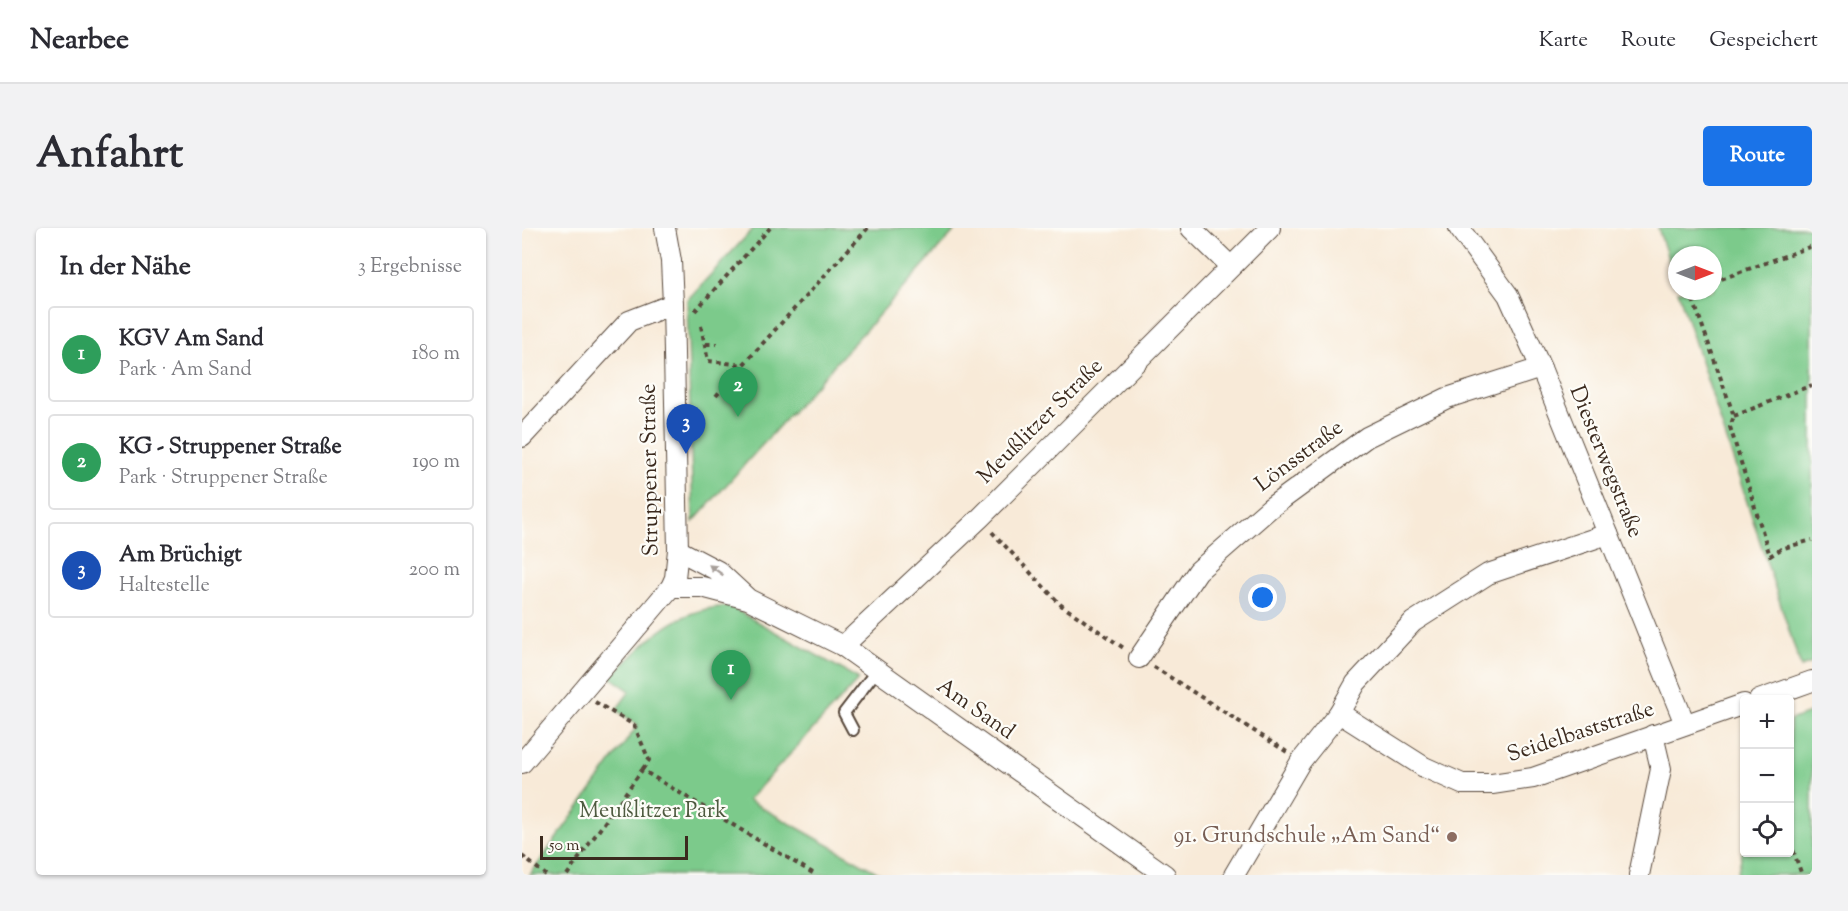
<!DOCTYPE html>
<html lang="de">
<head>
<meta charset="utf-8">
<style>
	:root { --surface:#fff; --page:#f2f2f3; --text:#2b2b33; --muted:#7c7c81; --line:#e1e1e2; --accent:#1a73e8 }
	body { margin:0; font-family:"Sorts Mill Goudy",serif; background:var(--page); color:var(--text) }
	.controls { position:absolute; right:18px; bottom:18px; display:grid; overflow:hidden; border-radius:6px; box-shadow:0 2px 4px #0004 }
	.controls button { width:54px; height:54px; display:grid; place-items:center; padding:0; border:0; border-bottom:2px solid var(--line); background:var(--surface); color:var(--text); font:30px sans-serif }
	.compass { position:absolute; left:1146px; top:18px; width:54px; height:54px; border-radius:50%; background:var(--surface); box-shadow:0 2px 4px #0004; rotate:90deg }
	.scale { position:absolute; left:18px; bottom:15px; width:148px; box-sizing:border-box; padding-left:6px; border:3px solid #3b2a1e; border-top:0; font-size:16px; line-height:21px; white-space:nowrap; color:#3b2a1e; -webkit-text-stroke:4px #fdfcf7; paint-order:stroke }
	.you { position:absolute; left:741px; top:370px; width:21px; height:21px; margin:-15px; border:4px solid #fff; border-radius:50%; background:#1a73e8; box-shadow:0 0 0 9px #1a73e833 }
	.badge { display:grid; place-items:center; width:39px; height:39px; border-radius:50%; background:var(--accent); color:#fff; font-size:20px; font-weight:700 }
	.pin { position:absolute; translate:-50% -50px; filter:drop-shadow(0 2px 3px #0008) }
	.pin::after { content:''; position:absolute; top:32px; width:21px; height:18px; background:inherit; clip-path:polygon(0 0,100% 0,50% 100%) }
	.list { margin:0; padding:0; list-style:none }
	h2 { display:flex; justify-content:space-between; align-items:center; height:78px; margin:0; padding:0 24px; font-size:26px }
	h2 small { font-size:20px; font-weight:400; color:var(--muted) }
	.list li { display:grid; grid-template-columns:39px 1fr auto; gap:18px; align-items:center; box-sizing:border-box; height:96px; margin:0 12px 12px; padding:0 12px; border:2px solid var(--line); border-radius:6px }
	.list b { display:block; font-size:22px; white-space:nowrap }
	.list p { margin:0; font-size:20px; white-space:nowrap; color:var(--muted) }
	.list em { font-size:20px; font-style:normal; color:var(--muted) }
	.icon { flex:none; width:33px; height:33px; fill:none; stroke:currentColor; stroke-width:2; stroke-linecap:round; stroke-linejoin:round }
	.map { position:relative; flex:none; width:1290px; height:647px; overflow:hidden; border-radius:6px }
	header { display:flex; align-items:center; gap:36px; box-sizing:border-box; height:84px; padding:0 30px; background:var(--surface); border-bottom:2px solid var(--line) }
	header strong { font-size:28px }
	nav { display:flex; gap:33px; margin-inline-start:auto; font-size:21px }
	.intro { display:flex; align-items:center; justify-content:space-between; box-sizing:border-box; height:144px; padding:0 36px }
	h1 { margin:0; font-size:42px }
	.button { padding:15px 27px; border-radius:6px; background:var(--accent); color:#fff; font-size:21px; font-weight:700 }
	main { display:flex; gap:36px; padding:0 36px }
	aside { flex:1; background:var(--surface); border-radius:6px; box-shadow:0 2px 4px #0004 }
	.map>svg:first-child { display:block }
</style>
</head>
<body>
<header>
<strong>Nearbee</strong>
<nav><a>Karte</a><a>Route</a><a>Gespeichert</a></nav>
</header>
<div class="intro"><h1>Anfahrt</h1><a class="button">Route</a></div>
<main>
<aside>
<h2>In der Nähe<small>3 Ergebnisse</small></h2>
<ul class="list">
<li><span class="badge" style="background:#2e9e5b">1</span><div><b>KGV Am Sand</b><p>Park · Am Sand</p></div><em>180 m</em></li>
<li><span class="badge" style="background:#2e9e5b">2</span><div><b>KG - Struppener Straße</b><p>Park · Struppener Straße</p></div><em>190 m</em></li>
<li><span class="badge" style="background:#1a4fb4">3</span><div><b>Am Brüchigt</b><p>Haltestelle</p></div><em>200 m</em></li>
</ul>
</aside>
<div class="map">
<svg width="1290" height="647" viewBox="0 0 1290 647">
	<rect width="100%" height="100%" fill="#fdfcf7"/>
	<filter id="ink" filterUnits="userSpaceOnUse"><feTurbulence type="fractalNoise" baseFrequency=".0167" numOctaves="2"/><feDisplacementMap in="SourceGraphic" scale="12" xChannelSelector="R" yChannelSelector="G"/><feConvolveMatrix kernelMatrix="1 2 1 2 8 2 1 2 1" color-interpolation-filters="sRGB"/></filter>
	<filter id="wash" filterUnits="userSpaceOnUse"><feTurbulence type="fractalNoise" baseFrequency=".008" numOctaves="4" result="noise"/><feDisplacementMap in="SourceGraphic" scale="24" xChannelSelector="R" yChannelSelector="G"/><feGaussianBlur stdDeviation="1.35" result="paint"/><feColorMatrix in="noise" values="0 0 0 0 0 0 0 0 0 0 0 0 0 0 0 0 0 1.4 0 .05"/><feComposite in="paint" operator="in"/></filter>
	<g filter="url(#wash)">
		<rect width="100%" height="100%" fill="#f8ead8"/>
		<g fill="#7bca8b" stroke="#5b7a54" stroke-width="1.5">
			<path d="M232,0H435L171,294L165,72Z"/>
			<path d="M1136,0H1290V435L1279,439L1156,63H1191V27H1155V58Z"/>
			<path d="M207,378L337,451L226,572L360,647H8L116,497L94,482L108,463L88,449C127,413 150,381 207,378Z"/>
			<path d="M1290,484V647H1215L1222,618V624H1268V492Z"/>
		</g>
	</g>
	<g filter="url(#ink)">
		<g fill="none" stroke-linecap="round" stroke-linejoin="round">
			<g stroke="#57473a" stroke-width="14">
				<path id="lane" d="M331,502L322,485L355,442"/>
			</g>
			<g stroke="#57473a" stroke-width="22">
				<g id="street">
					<path d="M669,0L708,38"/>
					<path d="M937,0L986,67L1019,140L1163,496"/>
					<path d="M0,209L107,93L151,76"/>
					<path d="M156,322L196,343L224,369"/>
					<path d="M149,359H180L226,371L321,418L643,647"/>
					<path d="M321,418L458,290L748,0"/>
					<path d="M617,430L676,343L748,280L845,209L925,170L1019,140"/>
					<path d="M1237,472L1290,453"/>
					<path d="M817,485L902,539L940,556H970L1011,550L1222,476"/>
					<path d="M0,535L149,359L153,350L156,322L151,76L149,33L143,0"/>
					<path d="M712,647L779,533L817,485L834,455L891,394L966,346L1086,306"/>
					<path d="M1117,647L1139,541L1131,507"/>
				</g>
			</g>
			<g stroke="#57473a" stroke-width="4" stroke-dasharray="4.5 4.5" stroke-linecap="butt">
				<path d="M1191,54L1290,18"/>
				<path d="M1168,63L1212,188L1208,199L1248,328L1259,321L1290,312"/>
				<path d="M173,83L248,0"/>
				<path d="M179,98L186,133L221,137L346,0"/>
				<path d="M184,116H195"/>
				<path d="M194,168L220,138"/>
				<path d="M1212,188L1290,157"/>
				<path d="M470,304L539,377L603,421"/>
				<path d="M632,439L765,524"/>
				<path d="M73,474L112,497L127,532L120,542"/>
				<path d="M1268,614L1280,647"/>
				<path d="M0,628L24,647"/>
				<path d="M45,647L120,542L294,647"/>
			</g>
			<use href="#lane" stroke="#fff" stroke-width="10"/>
			<use href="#street" stroke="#fff" stroke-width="20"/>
		</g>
		<defs><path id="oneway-solid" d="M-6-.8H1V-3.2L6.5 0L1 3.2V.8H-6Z" transform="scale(1.5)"/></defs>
		<use fill="#a79f9a" href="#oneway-solid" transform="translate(194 342) rotate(-144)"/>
	</g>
	<circle fill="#8d6e63" stroke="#fdfcf7" stroke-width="2" cx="930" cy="609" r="6"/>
	<g text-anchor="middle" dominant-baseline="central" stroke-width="4.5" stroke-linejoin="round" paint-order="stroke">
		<g font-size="22" fill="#3b2a1e" stroke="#fdfcf7">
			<text transform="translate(519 194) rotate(-45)">Meußlitzer Straße</text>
			<text transform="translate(778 229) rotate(-37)">Lönsstraße</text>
			<text transform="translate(1083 234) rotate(68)">Diesterwegstraße</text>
			<text transform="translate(129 242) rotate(-91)">Struppener Straße</text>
			<text transform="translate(453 482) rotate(35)">Am Sand</text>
			<text transform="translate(1059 505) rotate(-18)">Seidelbaststraße</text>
		</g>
		<g font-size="22" fill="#4e5a3f" stroke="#fdfcf7">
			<text x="131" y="584">Meußlitzer Park</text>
		</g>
		<g font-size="22" fill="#785e54" stroke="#fdfcf7" text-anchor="end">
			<text x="918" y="609">91. Grundschule „Am Sand“</text>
		</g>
	</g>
</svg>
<div class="controls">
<button>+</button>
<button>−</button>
<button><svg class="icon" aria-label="locate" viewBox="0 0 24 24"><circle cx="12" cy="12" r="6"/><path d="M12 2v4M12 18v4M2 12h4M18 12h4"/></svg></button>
</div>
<svg class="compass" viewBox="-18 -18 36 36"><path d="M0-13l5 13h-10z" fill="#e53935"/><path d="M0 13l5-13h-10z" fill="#7c7c81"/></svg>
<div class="scale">50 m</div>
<div class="you"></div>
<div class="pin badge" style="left:209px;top:472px;background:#2e9e5b">1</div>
<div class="pin badge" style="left:216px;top:189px;background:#2e9e5b">2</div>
<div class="pin badge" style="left:164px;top:226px;background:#1a4fb4">3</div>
</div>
</main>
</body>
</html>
